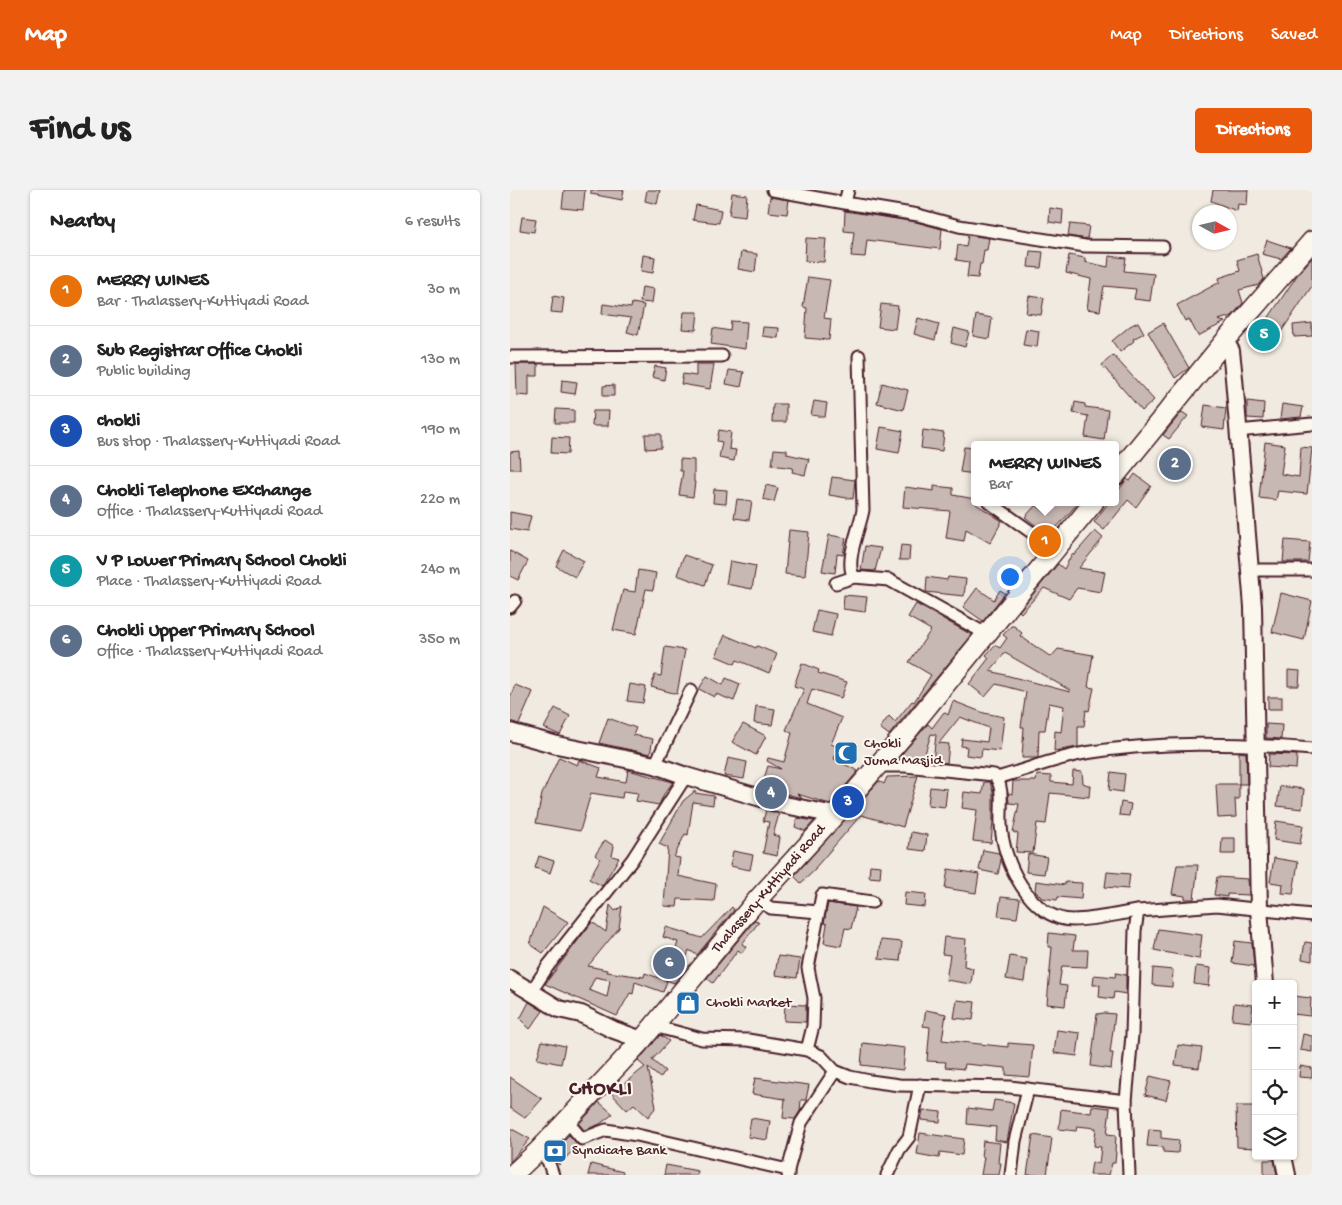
<!DOCTYPE html>
<html lang="en">
<head>
<meta charset="utf-8">
<style>
	:root { --surface:#fff; --page:#f2f2f2; --text:#222; --muted:#767676; --line:#e0e0e0; --accent:#ea580c }
	body { margin:0; font-family:"Gochi Hand",sans-serif; background:var(--page); color:var(--text) }
	.controls { position:absolute; right:15px; bottom:15px; display:grid; overflow:hidden; border-radius:5px; box-shadow:0 1px 4px #0004 }
	.controls button { width:45px; height:45px; display:grid; place-items:center; padding:0; border:0; border-bottom:1px solid var(--line); background:var(--surface); color:var(--text); font:25px sans-serif }
	.compass { position:absolute; left:682px; top:15px; width:45px; height:45px; border-radius:50%; background:var(--surface); box-shadow:0 1px 4px #0004; rotate:98deg }
	.you { position:absolute; left:499px; top:386px; width:18px; height:18px; margin:-12px; border:4px solid #fff; border-radius:50%; background:#1a73e8; box-shadow:0 0 0 8px #1a73e833 }
	.badge { display:grid; place-items:center; width:32px; height:32px; border-radius:50%; background:var(--accent); color:#fff; font-size:16px; font-weight:700 }
	.pin { position:absolute; translate:-50% -50%; border:2px solid #fff; box-shadow:0 1px 5px #0006 }
	.popup { position:absolute; left:461px; top:251px; width:148px; height:65px; box-sizing:border-box; display:grid; place-content:center; border-radius:5px; background:var(--surface); filter:drop-shadow(0 1px 4px #0005); font-size:16px; white-space:nowrap; color:var(--muted) }
	.popup b { font-size:19px; color:var(--text) }
	.popup::after { content:''; position:absolute; left:50%; top:100%; margin-left:-10px; border:10px solid transparent; border-top-color:var(--surface) }
	.list { margin:0; padding:0; list-style:none }
	h2 { display:flex; justify-content:space-between; align-items:center; height:65px; margin:0; padding:0 20px; font-size:21px }
	h2 small { font-size:16px; font-weight:400; color:var(--muted) }
	.list li { display:grid; grid-template-columns:32px 1fr auto; gap:15px; align-items:center; box-sizing:border-box; height:70px; padding:0 20px; border-top:1px solid var(--line) }
	.list b { display:block; font-size:19px; white-space:nowrap }
	.list p { margin:0; font-size:16px; white-space:nowrap; color:var(--muted) }
	.list em { font-size:16px; font-style:normal; color:var(--muted) }
	.icon { flex:none; width:28px; height:28px; fill:none; stroke:currentColor; stroke-width:2; stroke-linecap:round; stroke-linejoin:round }
	.map { position:relative; flex:none; width:802px; height:985px; overflow:hidden; border-radius:5px }
	header { display:flex; align-items:center; gap:30px; box-sizing:border-box; height:70px; padding:0 25px; background:var(--accent); color:#fff }
	header strong { font-size:24px }
	nav { display:flex; gap:28px; margin-inline-start:auto; font-size:18px }
	.intro { display:flex; align-items:center; justify-content:space-between; box-sizing:border-box; height:120px; padding:0 30px }
	h1 { margin:0; font-size:35px }
	.button { padding:12px 22px; border-radius:5px; background:var(--accent); color:#fff; font-size:18px; font-weight:700 }
	main { display:flex; gap:30px; padding:0 30px }
	aside { flex:1; background:var(--surface); border-radius:5px; box-shadow:0 1px 4px #0004 }
	.map>svg:first-child { display:block }
</style>
</head>
<body>
<header>
<strong>Map</strong>
<nav><a>Map</a><a>Directions</a><a>Saved</a></nav>
</header>
<div class="intro"><h1>Find us</h1><a class="button">Directions</a></div>
<main>
<aside>
<h2>Nearby<small>6 results</small></h2>
<ul class="list">
<li><span class="badge" style="background:#e8710a">1</span><div><b>MERRY WINES</b><p>Bar · Thalassery-Kuttiyadi Road</p></div><em>30 m</em></li>
<li><span class="badge" style="background:#5c6f8a">2</span><div><b>Sub Registrar Office Chokli</b><p>Public building</p></div><em>130 m</em></li>
<li><span class="badge" style="background:#1a4fb4">3</span><div><b>chokli</b><p>Bus stop · Thalassery-Kuttiyadi Road</p></div><em>190 m</em></li>
<li><span class="badge" style="background:#5c6f8a">4</span><div><b>Chokli Telephone Exchange</b><p>Office · Thalassery-Kuttiyadi Road</p></div><em>220 m</em></li>
<li><span class="badge" style="background:#0f9aa8">5</span><div><b>V P Lower Primary School Chokli</b><p>Place · Thalassery-Kuttiyadi Road</p></div><em>240 m</em></li>
<li><span class="badge" style="background:#5c6f8a">6</span><div><b>Chokli Upper Primary School</b><p>Office · Thalassery-Kuttiyadi Road</p></div><em>350 m</em></li>
</ul>
</aside>
<div class="map">
<svg width="802" height="985" viewBox="0 0 802 985">
	<rect width="100%" height="100%" fill="#f0eae0"/>
	<filter id="ink" filterUnits="userSpaceOnUse"><feTurbulence type="fractalNoise" baseFrequency=".02" numOctaves="2"/><feDisplacementMap in="SourceGraphic" scale="10" xChannelSelector="R" yChannelSelector="G"/><feConvolveMatrix kernelMatrix="1 2 1 2 8 2 1 2 1" color-interpolation-filters="sRGB"/></filter>
	<g filter="url(#ink)">
		<g fill="#c8b8b3" stroke="#4a1f2b" fill-rule="evenodd">
			<path d="M54,0H75L73,20L52,18Z"/>
			<path d="M81,0H114L112,10L81,4Z"/>
			<path d="M137,0H150L147,14L135,11Z"/>
			<path d="M703,0H738L737,15L728,14L727,21L701,11Z"/>
			<path d="M222,3L237,5L235,27L219,25Z"/>
			<path d="M260,7L279,10L277,24L258,22Z"/>
			<path d="M186,15L211,20L209,33L183,30Z"/>
			<path d="M540,18L553,20L552,34L539,32Z"/>
			<path d="M335,21L406,32L432,39L430,59L357,50L355,67L341,66L344,42L334,41Z"/>
			<path d="M12,27L26,29L24,42L10,40Z"/>
			<path d="M560,34L579,36L577,49L558,46Z"/>
			<path d="M458,45L479,48L477,60H474L472,74H470L468,88L457,87L459,72L446,70L448,55L456,57Z"/>
			<path d="M296,48L316,49L314,72L295,71Z"/>
			<path d="M757,50L781,58L771,69L752,64Z"/>
			<path d="M520,61L533,62L531,78L518,77Z"/>
			<path d="M231,62L247,64L245,82L228,79Z"/>
			<path d="M747,64L754,89L749,95L729,100L733,113L722,126L708,130L715,132L688,146L679,129L675,131L667,115L710,92L709,88L730,81L727,70Z"/>
			<path d="M133,65L145,67L143,83L131,81Z"/>
			<path d="M559,65L575,68V72L598,77L599,66L616,68L614,81L644,84L640,111L624,109L626,99L594,96L590,121L577,119L581,89L556,83Z"/>
			<path d="M802,68V96L769,145L768,153L738,146L742,138L751,139L788,84Z"/>
			<path d="M298,87L320,90L314,128L321,129L319,150L295,148L297,118L293,117Z"/>
			<path d="M132,97L144,99L142,113L130,112Z"/>
			<path d="M43,106L54,108L52,123L41,122Z"/>
			<path d="M519,106L534,108L531,125L516,123Z"/>
			<path d="M122,113L134,115L128,145L117,142L121,128L92,124L93,114L121,118Z"/>
			<path d="M371,114L388,116L385,139L368,137Z"/>
			<path d="M174,122H188L186,140L172,139Z"/>
			<path d="M466,125L482,128L479,149L463,146Z"/>
			<path d="M408,128L429,134L425,150L404,144Z"/>
			<path d="M221,131L237,132L235,159L201,154L203,138L220,141Z"/>
			<path d="M628,132L634,143L623,149L624,151L610,162L602,151L620,136Z"/>
			<path d="M653,133L679,178L665,188L638,142Z"/>
			<path d="M802,133V146L784,147L783,135Z"/>
			<path d="M253,137L269,138L268,148L252,146Z"/>
			<path d="M444,138L459,142L455,157L441,153Z"/>
			<path d="M516,139L529,141L527,157L513,155Z"/>
			<path d="M603,165L644,210L632,221L592,175Z"/>
			<path d="M6,174H28V186H19V206L7,205Z"/>
			<path d="M186,174H204L200,199L171,194L173,184L186,186Z"/>
			<path d="M145,176L156,178L154,190L142,187Z"/>
			<path d="M219,180L234,182L231,197L216,194Z"/>
			<path d="M52,190L67,192L65,204L51,202Z"/>
			<path d="M372,193L398,200L393,220L367,213Z"/>
			<path d="M104,195V206H93V196Z"/>
			<path d="M304,211L317,213L315,227L301,225Z"/>
			<path d="M737,211L754,213L753,229L737,228Z"/>
			<path d="M565,212L575,214V217L598,220L594,250L575,247L578,226L563,223Z"/>
			<path d="M263,214H276V232H262Z"/>
			<path d="M772,214L793,217L791,227L770,229Z"/>
			<path d="M695,215L716,218L714,240L692,237Z"/>
			<path d="M46,219L64,220V233H45Z"/>
			<path d="M83,221H99L98,236H82Z"/>
			<path d="M672,222L678,226L659,249L653,245Z"/>
			<path d="M371,237L393,241L389,263L367,259Z"/>
			<path d="M209,240L221,242L219,259L226,260L224,271L209,268L212,252L207,251Z"/>
			<path d="M413,240L434,243L432,261L411,258Z"/>
			<path d="M135,244H151V258L136,259Z"/>
			<path d="M42,247L59,248L58,264L41,263Z"/>
			<path d="M755,252L775,255L771,284L789,287L791,257L802,258L797,304L768,301L766,310L749,308Z"/>
			<path d="M454,257L465,258V284L450,282Z"/>
			<path d="M264,259L277,260V264L299,269L295,285L282,282L283,278L262,275Z"/>
			<path d="M9,261L10,279H0V262Z"/>
			<path d="M665,268L668,279L672,288L658,286Z"/>
			<path d="M170,269L184,270V292H185L183,307L169,305L173,281H170Z"/>
			<path d="M625,284L641,296L626,317L618,310L594,340L584,332L599,312H605V305L617,289L620,291Z"/>
			<path d="M322,287L345,290L343,309L319,305Z"/>
			<path d="M256,295L268,298L264,312L253,309Z"/>
			<path d="M424,296L443,298V305L465,309L466,314L492,331L480,353L456,339L454,351L436,348L440,321L393,317L395,297L424,301Z"/>
			<path d="M204,299L217,300L216,314L203,313Z"/>
			<path d="M227,309L242,311L239,330L224,328Z"/>
			<path d="M550,312H569L539,346L515,327L526,315L538,325Z"/>
			<path d="M0,322L21,326L17,342L0,339Z"/>
			<path d="M279,340L299,342L295,386L275,384Z"/>
			<path d="M585,341L593,348L569,378L595,382L591,402L567,398L559,409L534,398L511,423L509,421L548,374L554,379L562,364L564,365Z"/>
			<path d="M319,345L336,348L333,365L327,364L325,383L312,381Z"/>
			<path d="M775,350L800,352L798,372H773Z"/>
			<path d="M391,355L400,356L399,370H389Z"/>
			<path d="M355,356L371,358L365,381L351,380Z"/>
			<path d="M54,360L74,371L65,387L46,376Z"/>
			<path d="M0,361L18,371L8,390L0,386Z"/>
			<path d="M174,365L202,375L195,395L167,385Z"/>
			<path d="M220,371L246,376L242,399L216,394Z"/>
			<path d="M128,380L146,383L143,400L136,399L126,444L103,440L113,400L125,402Z"/>
			<path d="M417,387L437,390L438,387L456,389L454,406L416,402Z"/>
			<path d="M467,398L484,410L490,400L495,403L473,431L453,417Z"/>
			<path d="M771,403L802,411L794,450L762,442Z"/>
			<path d="M334,405L357,407L355,422L333,419Z"/>
			<path d="M406,414L462,445L379,545L370,538L379,526L385,532L402,511L404,512L421,485L399,472L421,440L398,427Z"/>
			<path d="M307,420L326,424L321,446L302,442Z"/>
			<path d="M501,436H504L512,443L510,446L541,467L548,459L583,465L578,497L584,498L579,521L576,520L574,536H568V557L544,561L545,541L551,542L554,516L539,513L535,540H529L528,568H512L514,537H511L516,502L486,494L475,507L459,494L479,468L476,465L485,455L490,458L497,448L493,445ZM495,463L561,501L560,502L480,481Z"/>
			<path d="M215,445L246,458L247,456L267,464L259,483L227,470L225,474L206,466Z"/>
			<path d="M155,457L175,460L167,504L141,497L145,485L151,486Z"/>
			<path d="M292,473L309,480L308,483L337,492L331,508L302,499L297,514L332,528L321,554L328,557L324,569L348,581L320,614L287,604L292,608L251,598L258,576L271,579L257,571L258,568L274,572L282,543L276,540L294,499L284,496Z"/>
			<path d="M778,480L790,481L789,496H778Z"/>
			<path d="M197,486L213,495L216,488L230,494L224,511L206,504L204,507L189,499Z"/>
			<path d="M120,494L136,497L133,513L117,511Z"/>
			<path d="M5,495L23,502L9,534L0,531V507Z"/>
			<rect x="758" y="507" width="14" height="12"/>
			<path d="M443,511L474,523L494,527L490,561L472,559L471,567L456,565L457,557L451,556L452,549L477,552L479,538L450,527L429,553L439,554L437,573L423,571L426,545L421,544L413,570L390,566L418,534L422,538L434,522L438,525Z"/>
			<path d="M246,516L265,519L262,535L244,533Z"/>
			<path d="M45,518L60,526L50,545L34,538Z"/>
			<path d="M98,528L126,538L123,545L143,549L140,564L89,553Z"/>
			<path d="M233,534L256,546L246,565L222,552Z"/>
			<path d="M756,534L772,535L771,549L756,548Z"/>
			<path d="M729,562L736,563L737,594H729Z"/>
			<path d="M759,564L787,565L786,579L758,577Z"/>
			<path d="M49,567L67,575L69,570L91,578L88,587L116,592L118,580L163,592L154,604L149,615L126,611L128,603L113,601L112,608L81,603L70,641L26,633L32,604Z"/>
			<path d="M218,568L237,572L234,589L214,586Z"/>
			<path d="M563,581L572,582L573,593L580,596L579,607L540,603L536,634L527,633L523,663L506,662L508,644L503,642L509,614L499,613L498,603L502,604L503,591H526L527,585L541,586V592L562,594Z"/>
			<path d="M601,582L615,584L613,602L599,600Z"/>
			<path d="M408,586L393,637L351,625L305,678L306,679L291,693L284,686L369,591L374,594L377,587Z"/>
			<path d="M474,592H480L483,602V632L481,653L463,651L467,620L452,618L454,602L472,604Z"/>
			<path d="M706,594H729V609H725L726,627L708,628Z"/>
			<path d="M770,596L794,599L792,619L767,616Z"/>
			<path d="M420,597L437,599L435,617L418,615Z"/>
			<path d="M185,601V603L204,606L203,615L183,612L178,645L175,644L164,667L170,668L168,686L206,694L204,711L168,709L167,717L154,716L158,658L149,654L173,611Z"/>
			<path d="M611,612L621,614L619,626L609,625Z"/>
			<path d="M256,620L269,624L263,645L270,647L267,666L253,663L259,632L253,631Z"/>
			<path d="M287,628L304,631L295,641L285,637Z"/>
			<path d="M766,631L793,635L790,654L764,650Z"/>
			<path d="M401,642L417,645L415,661L399,659Z"/>
			<path d="M712,648H725V664H711Z"/>
			<path d="M95,650L104,656L102,666L109,668L92,696L79,689L90,669L85,665Z"/>
			<path d="M473,660L489,663L491,670L488,684L469,680Z"/>
			<path d="M223,661L243,665L240,680L220,676Z"/>
			<path d="M518,664L537,667L534,684L516,682Z"/>
			<path d="M29,666L44,671L40,683L25,678Z"/>
			<path d="M764,668L788,672L783,704L772,703L773,694L760,692Z"/>
			<path d="M360,675L371,676L370,688L359,687Z"/>
			<path d="M667,675H688L684,709H675V706L662,704Z"/>
			<path d="M438,679L469,684L466,703L435,698Z"/>
			<path d="M597,682L620,684L618,699L595,697Z"/>
			<path d="M707,687L738,689L739,705L717,704V707L704,705Z"/>
			<path d="M526,691L555,695V692L572,693L571,709L548,707L547,710L532,708L525,701Z"/>
			<path d="M395,702L416,704L415,717L394,715Z"/>
			<path d="M491,707L510,709L507,728L488,726Z"/>
			<path d="M318,713L346,717L341,739L335,738L331,756L314,753L317,734L314,733Z"/>
			<path d="M100,715L105,721L112,716L109,738L78,776L97,780V782L134,787L135,783L157,791L153,802L125,792L123,804L120,803L107,826L35,794L82,732L96,742ZM85,787L100,790L97,807L79,800Z"/>
			<path d="M33,717L58,732L33,763L20,754Z"/>
			<path d="M222,717L224,720L187,765L179,760L171,785L164,793L156,790L168,752L153,747L156,737L192,748Z"/>
			<path d="M245,730L249,732L232,754L236,757L232,763L228,760L203,793L197,788Z"/>
			<path d="M648,739L692,745L689,769L644,760Z"/>
			<path d="M539,743L565,746L563,760H578L577,777L552,776L549,795L557,796L555,816L537,814L542,757H538Z"/>
			<path d="M434,747L456,749L454,776L463,778L461,794L436,790L440,765L432,764Z"/>
			<path d="M371,750L392,752L390,771L369,769Z"/>
			<path d="M725,751L742,753L744,776L722,773Z"/>
			<path d="M795,752L802,753V771L792,769Z"/>
			<path d="M268,766L290,769L287,788L265,785Z"/>
			<path d="M500,766L517,769L514,792L496,789Z"/>
			<path d="M686,776L701,778L699,796L684,794Z"/>
			<path d="M643,778L663,780L662,797L642,795Z"/>
			<path d="M606,783L616,785V804L604,802L603,809L589,807L590,795H583L584,785L605,787Z"/>
			<path d="M783,806L801,808L800,826L783,824Z"/>
			<path d="M447,810L465,812L463,830L444,828Z"/>
			<path d="M19,812L33,821L20,839L10,829Z"/>
			<path d="M724,813L743,815L741,832L722,830Z"/>
			<path d="M275,814L296,815V832L274,831Z"/>
			<path d="M416,820L436,824L432,850L498,857V853L523,855L520,887L496,885V878L455,874L454,879L435,877L436,872L417,871L420,837L413,836Z"/>
			<path d="M594,823L605,824L600,863H603L601,879L581,876L587,824Z"/>
			<path d="M547,840L570,843L567,866L544,863Z"/>
			<path d="M793,844L802,846V862L790,860Z"/>
			<path d="M150,845L159,851L142,870L155,881L150,888L138,878L146,917L138,927L124,914L117,920L100,902L109,893L111,896L135,877L128,871Z"/>
			<path d="M32,851L55,856L51,874L27,869Z"/>
			<path d="M353,853L395,858L393,880L351,875Z"/>
			<path d="M668,855L692,858L689,878L665,875Z"/>
			<path d="M790,876L802,878V888L789,887Z"/>
			<path d="M640,886L661,891L656,910L635,905Z"/>
			<path d="M0,887L32,909L15,928L0,918Z"/>
			<path d="M245,888L299,895L296,910H291L290,921L285,929L273,928L275,909L242,904Z"/>
			<path d="M484,910L504,913L497,952L485,950L486,937L457,934L458,918L482,921Z"/>
			<path d="M89,912L103,924L90,934L74,940L69,934Z"/>
			<path d="M582,916L600,918L597,944L606,945L605,961L606,962L605,973H602L599,985H580L582,972L589,974L591,957L584,956L586,938L567,936L566,941L549,939L551,919L581,923Z"/>
			<path d="M726,916H746V958L727,957Z"/>
			<path d="M413,920L431,922L430,932L411,930Z"/>
			<path d="M241,928L260,931L257,950L238,947Z"/>
			<path d="M0,938L20,949L0,972Z"/>
			<path d="M639,939L651,940V948L669,950L668,963L653,962V957L637,956Z"/>
			<path d="M410,943L454,949L452,965L430,962L429,968L407,964Z"/>
			<path d="M59,945L68,955L49,975L41,963Z"/>
			<path d="M523,945L542,948L537,985H517Z"/>
			<path d="M473,951L490,953L488,973H491L489,985H471L474,967L471,966Z"/>
			<path d="M754,970H764L767,985H754Z"/>
			<path d="M81,974L113,982L112,985H78Z"/>
			<path d="M156,975L188,981L187,985H154Z"/>
		</g>
		<g fill="none" stroke-linecap="round" stroke-linejoin="round">
			<g stroke="#4a1f2b" stroke-width="15">
				<g id="street">
					<path d="M263,0L335,13"/>
					<path d="M338,0L335,13L408,25L449,36L575,56L653,57"/>
					<path d="M349,166L353,320C350,338 334,372 344,387L379,390L476,444"/>
					<path d="M0,167L212,166"/>
					<path d="M727,241L802,234"/>
					<path d="M479,312L545,359"/>
					<path d="M740,380H802"/>
					<path d="M326,393L344,387"/>
					<path d="M0,417L5,411"/>
					<path d="M145,575L181,500"/>
					<path d="M366,576H395L484,585C495,596 490,619 491,634C492,670 520,730 563,730C584,730 607,724 628,721"/>
					<path d="M487,588C516,580 546,568 575,563C650,551 726,553 802,559"/>
					<path d="M247,710L261,718L309,722"/>
					<path d="M21,802L38,776L122,670L176,586"/>
					<path d="M144,836L192,849L238,850L297,860L311,866L325,881L340,887L360,891L389,895L500,897L616,911L622,845L625,741L628,721L707,715L802,725"/>
					<path d="M297,860L303,836L304,808L298,778L312,705L362,712"/>
					<path d="M616,911L619,985"/>
					<path d="M57,931L72,949L96,940L127,945L278,980V985"/>
					<path d="M29,960L38,971L43,985"/>
					<path d="M278,980L291,933L325,881"/>
					<path d="M377,985L389,960L399,947L410,895"/>
					<path d="M501,985L505,951L518,899"/>
				</g>
			</g>
			<g stroke="#4a1f2b" stroke-width="20">
				<g id="secondary">
					<path d="M715,151L721,161L724,188L743,417L749,719L755,794"/>
					<path d="M0,542L47,555L145,575L176,586L275,615L325,625"/>
					<path d="M0,789L49,819L71,824L104,840L132,850"/>
					<path d="M773,966L777,985"/>
				</g>
			</g>
			<g stroke="#4a1f2b" stroke-width="22">
				<g id="primary">
					<path d="M605,286L715,151L802,51"/>
					<path d="M2,985L29,960L132,850L247,710L325,625L400,538L584,312"/>
				</g>
			</g>
			<use href="#street" stroke="#fbf7ec" stroke-width="11"/>
			<use href="#secondary" stroke="#fbf7ec" stroke-width="16"/>
			<use href="#primary" stroke="#fbf7ec" stroke-width="19"/>
		</g>
	</g>
	<defs>
		<g id="mosque-square" transform="scale(1.25)"><rect x="-9" y="-9" width="18" height="18" rx="4" fill="#1f6fb2" stroke="#fbf7ec"/><path d="M3.5-4.9A6 6 0 1 0 3.5 4.9A5 5 0 1 1 3.5-4.9Z" fill="#fff"/></g>
		<g id="shop-square" transform="scale(1.25)"><rect x="-9" y="-9" width="18" height="18" rx="4" fill="#1f6fb2" stroke="#fbf7ec"/><path d="M-5-2.5h2.3a2.7 3.5 0 0 1 5.4 0H5L5.5 6h-11ZM-1.5-2.5h3a1.5 2.3 0 0 0-3 0Z" fill="#fff"/></g>
		<g id="bank-square" transform="scale(1.25)"><rect x="-9" y="-9" width="18" height="18" rx="4" fill="#1f6fb2" stroke="#fbf7ec"/><path d="M-6-4H6V4H-6ZM0-2.3a2.3 2.3 0 1 0 0 4.6a2.3 2.3 0 1 0 0-4.6Z" fill="#fff"/></g>
	</defs>
	<g fill-rule="evenodd">
		<use href="#mosque-square" x="336" y="563"/>
		<use href="#shop-square" x="178" y="813"/>
		<use href="#bank-square" x="45" y="961"/>
	</g>
	<g text-anchor="middle" dominant-baseline="central" stroke-width="4" stroke-linejoin="round" paint-order="stroke">
		<g font-size="15" fill="#4a1f2b" stroke="#fbf7ec" text-anchor="start">
			<text x="354" y="554">Chokli<tspan x="354" dy="17">Juma Masjid</tspan></text>
			<text x="196" y="813">Chokli Market</text>
			<text x="62" y="961">Syndicate Bank</text>
		</g>
		<g font-size="15" fill="#4a1f2b" stroke="#fbf7ec">
			<text transform="translate(259 699) rotate(-49)">Thalassery-Kuttiyadi Road</text>
		</g>
		<g font-size="20" font-weight="bold" letter-spacing="1" fill="#4a1f2b" stroke="#fbf7ec">
			<text x="91" y="900">CHOKLI</text>
		</g>
	</g>
</svg>
<div class="controls">
<button>+</button>
<button>−</button>
<button><svg class="icon" aria-label="locate" viewBox="0 0 24 24"><circle cx="12" cy="12" r="6"/><path d="M12 2v4M12 18v4M2 12h4M18 12h4"/></svg></button>
<button><svg class="icon" aria-label="layers" viewBox="0 0 24 24"><path d="M12 4l9 5-9 5-9-5zM3 14l9 5 9-5"/></svg></button>
</div>
<svg class="compass" viewBox="-18 -18 36 36"><path d="M0-13l5 13h-10z" fill="#e53935"/><path d="M0 13l5-13h-10z" fill="#767676"/></svg>
<div class="you"></div>
<div class="pin badge" style="left:535px;top:351px;background:#e8710a">1</div>
<div class="popup"><b>MERRY WINES</b>Bar</div>
<div class="pin badge" style="left:665px;top:274px;background:#5c6f8a">2</div>
<div class="pin badge" style="left:338px;top:612px;background:#1a4fb4">3</div>
<div class="pin badge" style="left:261px;top:603px;background:#5c6f8a">4</div>
<div class="pin badge" style="left:754px;top:145px;background:#0f9aa8">5</div>
<div class="pin badge" style="left:159px;top:773px;background:#5c6f8a">6</div>
</div>
</main>
</body>
</html>
